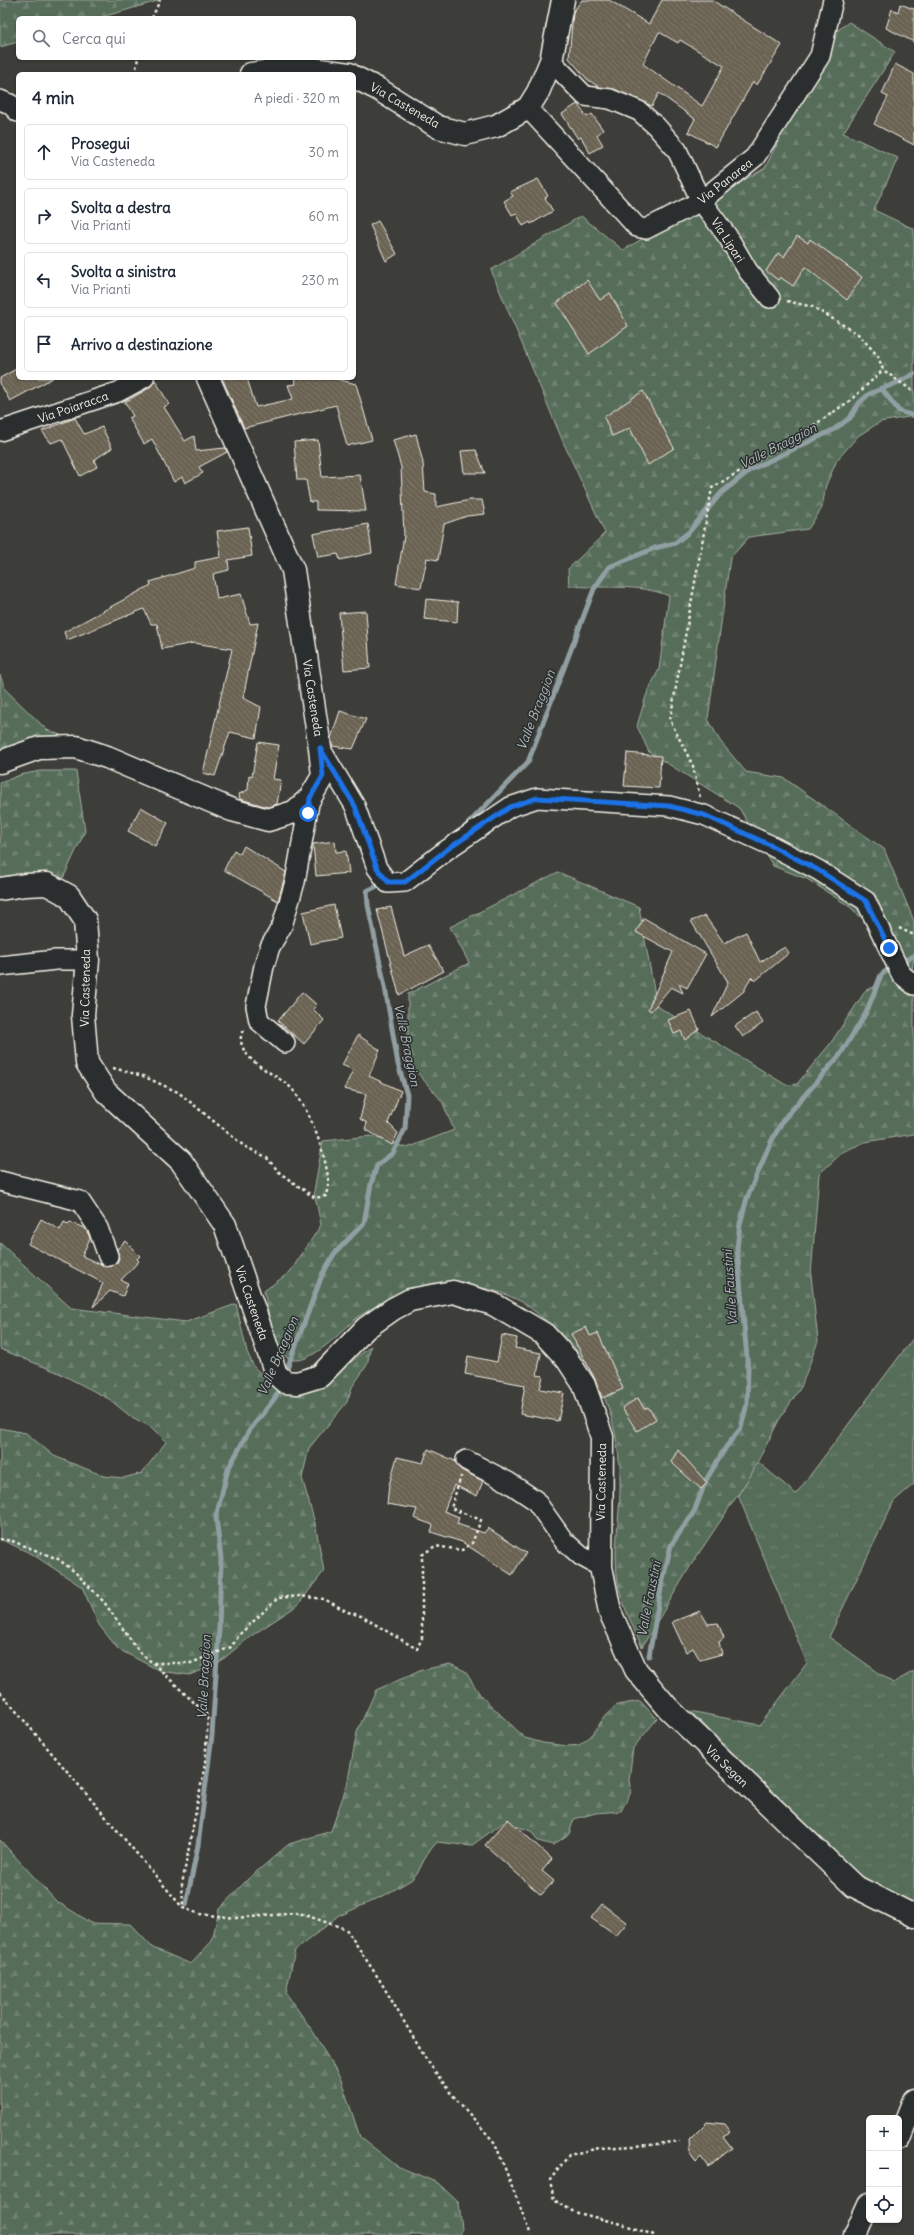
<!DOCTYPE html>
<html lang="it">
<head>
<meta charset="utf-8">
<style>
	:root { --surface:#fff; --page:#f2f2f3; --text:#1f2937; --muted:#747a83; --line:#e0e1e3 }
	body { margin:0; font-family:Delius,sans-serif; background:var(--page); color:var(--text) }
	.controls { position:absolute; right:12px; bottom:12px; display:grid; overflow:hidden; border-radius:6px; box-shadow:0 1px 3px #0004 }
	.controls button { width:36px; height:36px; display:grid; place-items:center; padding:0; border:0; border-bottom:1px solid var(--line); background:var(--surface); color:var(--text); font:20px sans-serif }
	.stop { position:absolute; width:12px; height:12px; margin:-9px; border:3px solid #1a73e8; border-radius:50%; background:#fff }
	.stop.end { background:#1a73e8; border-color:#fff; box-shadow:0 1px 4px #0008 }
	.list { margin:0; padding:0; list-style:none }
	h2 { display:flex; justify-content:space-between; align-items:center; height:52px; margin:0; padding:0 16px; font-size:17px }
	h2 small { font-size:13px; font-weight:400; color:var(--muted) }
	.list li { display:grid; grid-template-columns:26px 1fr auto; gap:12px; align-items:center; box-sizing:border-box; height:56px; margin:0 8px 8px; padding:0 8px; border:1px solid var(--line); border-radius:6px }
	.list b { display:block; font-size:15px; white-space:nowrap }
	.list p { margin:0; font-size:13px; white-space:nowrap; color:var(--muted) }
	.list em { font-size:13px; font-style:normal; color:var(--muted) }
	.icon { flex:none; width:22px; height:22px; fill:none; stroke:currentColor; stroke-width:2; stroke-linecap:round; stroke-linejoin:round }
	.map { position:relative; flex:none; width:914px; height:2235px; overflow:hidden }
	.search { position:absolute; background:var(--surface); box-shadow:0 1px 3px #0004; left:16px; top:16px; width:340px; height:44px; display:flex; align-items:center; gap:10px; box-sizing:border-box; padding:0 14px; border-radius:6px; color:var(--muted); font-size:15px }
	.panel { position:absolute; background:var(--surface); box-shadow:0 1px 3px #0004; left:16px; top:72px; width:340px; height:308px; border-radius:6px }
	.map>svg:first-child { display:block }
</style>
</head>
<body>
<div class="map">
<svg width="914" height="2235" viewBox="0 0 914 2235">
	<defs>
		<pattern id="grass-tufts" width="24" height="20" patternUnits="userSpaceOnUse"><rect width="24" height="20" fill="#566d5a"/><path d="M3 7l-1-3M5 7V3M7 7l1-3M15 17l-1-3M17 17v-4M19 17l1-3" fill="none" stroke="#6f8272"/></pattern>
		<pattern id="forest-firs" width="22" height="20" patternUnits="userSpaceOnUse"><rect width="22" height="20" fill="#566d5a"/><path d="M5 1l3.5 6h-7zM16 11l3.5 6h-7z" fill="#6f8272"/></pattern>
		<pattern id="building-back-hatch" width="6" height="6" patternUnits="userSpaceOnUse"><rect width="6" height="6" fill="#6a6252"/><path d="M-1 5l2 2M0 0l6 6M5-1l2 2" fill="none" stroke="#80796b"/></pattern>
	</defs>
	<rect width="100%" height="100%" fill="#3d3d39"/>
	<filter id="ink" filterUnits="userSpaceOnUse"><feTurbulence type="fractalNoise" baseFrequency=".025" numOctaves="2"/><feDisplacementMap in="SourceGraphic" scale="8" xChannelSelector="R" yChannelSelector="G"/><feConvolveMatrix kernelMatrix="1 2 1 2 8 2 1 2 1" color-interpolation-filters="sRGB"/></filter>
	<g filter="url(#ink)">
		<path fill="url(#grass-tufts)" stroke="#a5afa1" d="M914,1337V1484L894,1501L829,1637L893,1683L914,1671V1907L854,1875L810,1834L750,1770L690,1711L760,1725L807,1663L738,1495L758,1462L796,1494Z"/>
		<g fill="url(#forest-firs)" stroke="#a5afa1">
			<path d="M0,0H161L99,18H18V42L0,47Z"/>
			<path d="M849,22L895,52L843,133L898,158L874,210L914,229V416L880,422L858,436L837,460L826,485L822,508L808,529L749,537L730,558L708,719L720,741L746,772L784,778L884,849L914,921V957L911,977H914V1134L865,1142L843,1152L819,1174L811,1275L818,1341L801,1387L779,1420L751,1475L691,1565L642,1647C633,1626 622,1605 618,1583C613,1552 619,1523 620,1493C622,1423 600,1362 544,1319C536,1313 527,1304 518,1300C480,1281 442,1282 403,1295C396,1297 389,1299 383,1302C374,1307 366,1312 358,1317C343,1329 310,1367 290,1359C272,1352 268,1308 264,1291L290,1272L321,1225L314,1191L323,1141L371,1136L407,1148L454,1130L442,1101L408,1062V994L469,963L450,927L558,872L639,907L657,1006L786,1085L797,1084L830,1044L866,990L877,986L881,974L890,965L869,925L850,907L807,879L773,866L739,808L649,752L637,726L646,696L659,669L669,596C639,583 602,589 569,586L568,569L605,533L564,444L491,270L581,216L623,250L765,168L830,36Z"/>
			<path d="M0,675L5,689L47,730L76,741L0,751Z"/>
			<path d="M40,771H76L85,831L60,885L0,889V783L20,775Z"/>
			<path d="M0,1243L71,1308L186,1322L236,1304L247,1352L254,1367L273,1385L327,1381L371,1346L367,1365L352,1387L347,1402L309,1448L306,1461L302,1478L315,1523L324,1571L298,1605L251,1636L216,1665L189,1675L160,1671L118,1649L99,1625L82,1587L32,1554L0,1539V1428L26,1433L54,1456L104,1476L123,1478L142,1473L166,1442L151,1427L130,1416L109,1399L57,1372L0,1349Z"/>
			<path d="M450,1664L465,1671L481,1696L525,1738L543,1743L568,1746L579,1745L591,1736L605,1716L617,1705L640,1701L657,1719L633,1748L629,1780L631,1792L621,1811L596,1813L574,1819L569,1834L553,1845L538,1841L531,1831L504,1822L471,1846L437,1842L427,1854L418,1872L411,1880L385,1895L339,1916L295,1950L286,1993L314,2033L341,2080L360,2137L397,2166L438,2183L459,2203L462,2229L458,2235H0V1840L56,1901L77,1914L90,1923L130,1924L153,1948L191,1964L212,1941L219,1909L248,1879L289,1844L331,1831L347,1785L357,1732L376,1690L422,1670Z"/>
		</g>
		<g fill="none" stroke-linecap="round" stroke-linejoin="round">
			<g stroke="#919fa2" stroke-width="5">
				<path d="M881,388L899,411L914,416"/>
				<path d="M465,827L528,762L594,589L609,567L655,548L675,543L689,532L721,493L750,470L833,430L850,418L859,403L869,394L899,382L914,374"/>
				<path d="M285,1374L322,1275L334,1254L364,1223L371,1184L377,1165L393,1153L405,1129L407,1095L398,1064L385,987L368,905L367,891L383,883"/>
				<path d="M649,1656L662,1583L671,1545L694,1512L706,1480L726,1447L741,1428L747,1403L748,1369L737,1248L740,1224L747,1198L771,1142L783,1120L840,1055L866,1013L881,975L891,967L914,956"/>
				<path d="M186,1905L198,1845L212,1735L219,1628L221,1559L216,1517L228,1469L249,1431L275,1398L280,1386"/>
			</g>
		</g>
		<g fill="url(#building-back-hatch)" stroke="#f4f1e8" fill-rule="evenodd">
			<path d="M582,0H609L649,24L662,0H712L782,45L757,85L753,82L716,147L688,132L695,119L659,93L652,106L614,89L599,87L587,79L569,58L573,12ZM659,32L678,43L680,40L724,66L702,106L643,64Z"/>
			<path d="M900,4L914,9V42L886,28L892,9L898,12Z"/>
			<path d="M895,64L914,74V145L874,124L888,97L882,94Z"/>
			<path d="M577,104L587,117L592,114L603,130L597,135L603,145L590,153L581,137L578,139L562,114Z"/>
			<path d="M538,179L548,196L545,198L553,211L531,224L530,222L523,226L516,213L512,215L504,201L513,196L510,192Z"/>
			<path d="M378,221L397,254L386,261L370,225Z"/>
			<path d="M797,236L808,243L810,239L862,277L847,300L805,267L793,286L780,277L778,280L766,271L778,253L784,257Z"/>
			<path d="M587,280L600,300L610,293L628,326L589,354L557,303Z"/>
			<path d="M18,368V378H53L10,401L0,383V378Z"/>
			<path d="M222,378H247L256,407L293,399L288,385L296,384L294,378H333L356,384L372,440L347,446L336,405L244,428Z"/>
			<path d="M155,380L169,404L164,407L185,441L194,436L196,451L225,448L227,452L199,467L203,473L185,483L182,477L174,482L152,439L144,444L129,418L133,416L125,402L149,388Z"/>
			<path d="M643,391L674,448L648,465L630,428L612,436L604,417Z"/>
			<path d="M75,418L84,434L102,427L112,448L94,460L97,467L80,476L62,439L51,443L42,431Z"/>
			<path d="M416,434L423,463L425,492L436,494V507L470,500H482L485,514L467,516L444,524L438,560L427,558L421,588L396,584L404,536L401,467L393,440Z"/>
			<path d="M318,440L322,477L360,475L366,511L316,510V502H310L306,480H297L294,442Z"/>
			<path d="M476,450L485,473H464L461,451Z"/>
			<path d="M368,524L372,553L340,560L338,554L318,557L313,534Z"/>
			<path d="M248,527L252,556L228,560L229,570L213,574L217,599L241,594L250,624L258,623L243,698L261,707L256,738L230,732L215,776L203,773L232,649L194,643L162,649L157,624H151L144,609L67,640L64,632L151,585L150,582L195,568V562L221,557L217,531Z"/>
			<path d="M426,599L458,602L457,622L424,619Z"/>
			<path d="M366,611L370,668L344,670L339,613Z"/>
			<path d="M340,711L366,719L353,749L332,746L331,738Z"/>
			<path d="M258,742L279,745L273,779L281,780L277,804L268,807L240,799L239,794L248,790L249,775L252,776Z"/>
			<path d="M627,753L661,756L659,788L624,786Z"/>
			<path d="M141,807L168,823L155,846L128,831Z"/>
			<path d="M335,841L336,852L346,851L349,873L316,876L313,844Z"/>
			<path d="M244,846L286,872L278,901L224,870L234,850L240,854Z"/>
			<path d="M334,905L341,938L310,944L303,912Z"/>
			<path d="M391,907L404,956L428,945L444,971L399,995L377,910Z"/>
			<path d="M705,916L724,943L746,932L760,962L785,947L789,953L755,981L751,977L744,991L712,1017L728,982L691,921Z"/>
			<path d="M644,918L706,954L687,988L679,984L683,993L671,987L651,1011L648,1009L673,952L636,932Z"/>
			<path d="M302,992L317,1005L313,1009L324,1020L304,1044L278,1021Z"/>
			<path d="M691,1011L699,1029L685,1040L681,1031L674,1034L668,1020Z"/>
			<path d="M756,1012L763,1023L743,1037L735,1026Z"/>
			<path d="M358,1035L380,1050L369,1076L401,1091L388,1123L398,1133L392,1145L365,1129L367,1123L360,1119L366,1094L344,1089L353,1070L342,1065Z"/>
			<path d="M41,1219L60,1230L64,1222L68,1224L70,1222L86,1229L90,1238L82,1256L106,1267L112,1266L117,1263L119,1258L117,1249L125,1241L140,1256L137,1259L139,1261L121,1280L128,1283L123,1296L110,1291L93,1307L103,1283L28,1244Z"/>
			<path d="M586,1327L590,1336L598,1333L623,1389L602,1398L596,1381L571,1334Z"/>
			<path d="M502,1335L517,1338L515,1348L541,1353L537,1375L543,1376L540,1389L564,1393L558,1421L520,1414L525,1385L465,1374L468,1356L497,1362Z"/>
			<path d="M638,1398L644,1409L648,1407L656,1419L637,1431L622,1408Z"/>
			<path d="M428,1449L455,1461L461,1470L483,1481L477,1496L454,1485L444,1511L459,1517L457,1524L484,1533L488,1528L526,1553L512,1575L462,1542L431,1532L433,1525L414,1518L417,1509L387,1504L389,1485L397,1457L423,1463Z"/>
			<path d="M678,1450L707,1483L701,1489L671,1462Z"/>
			<path d="M700,1611L708,1624L718,1623L724,1638L719,1642L722,1654L700,1660L693,1648L686,1652L672,1622Z"/>
			<path d="M508,1819L552,1859L542,1871L554,1881L541,1895L485,1845Z"/>
			<path d="M602,1904L627,1923L616,1936L591,1918Z"/>
			<path d="M707,2122L724,2124L730,2132L723,2136L732,2148L708,2167L701,2157L696,2162L690,2154L689,2140Z"/>
		</g>
		<g fill="none" stroke-linecap="round" stroke-linejoin="round">
			<g stroke="#f4f1e8" stroke-width="22">
				<g id="street">
					<path d="M551,61L585,96L610,99L639,111L656,126L677,150L701,201L728,237L748,271L770,298"/>
					<path d="M0,100L10,104L18,112"/>
					<path d="M528,108L637,227L646,229L701,201L755,157L820,56L833,0"/>
					<path d="M0,431L118,392L144,378"/>
					<path d="M320,748L355,806L377,868L388,883L405,882L445,851L510,807L537,798L669,806L704,815L770,845L818,870L866,901L901,974L914,985"/>
					<path d="M0,966L56,960H88"/>
					<path d="M285,1043L259,1021L256,1006L264,966L270,947L282,926L295,882L310,798"/>
					<path d="M0,1181L80,1201L98,1228L108,1256"/>
					<path d="M466,1460L508,1482L535,1500L564,1541L581,1556L601,1567"/>
				</g>
			</g>
			<g stroke="#f4f1e8" stroke-width="25">
				<g id="secondary">
					<path d="M251,74L298,67L349,74"/>
					<path d="M354,77L378,89L438,127L465,134L496,126L528,108L538,92L551,61L563,0"/>
					<path d="M0,762L39,748L76,747L107,757L232,810L268,820L294,812L310,798L323,776L320,748L293,570L208,378"/>
					<path d="M0,889L25,885L47,884L69,896L85,920L88,960L83,1015L87,1063L106,1092L181,1161L225,1225L276,1374L285,1382L297,1383L320,1376L366,1328L393,1309L410,1300L453,1292L493,1304L544,1334L567,1359L584,1385L602,1437L601,1567L610,1612L636,1670L668,1708L854,1886L914,1916"/>
					<path d="M899,2138L914,2100"/>
					<path d="M855,2235L869,2204"/>
				</g>
			</g>
			<g stroke="#f4f1e8" stroke-width="2.5" stroke-dasharray="3 3" stroke-linecap="butt">
				<path d="M152,18L160,0"/>
				<path d="M135,74L138,58"/>
				<path d="M787,301L813,307L858,334L878,356L883,370L914,392"/>
				<path d="M700,797L693,766L670,720L712,488L798,436L851,400L883,370"/>
				<path d="M899,928L914,935"/>
				<path d="M113,1068L143,1076L178,1092L244,1146L266,1157L280,1173L315,1198L326,1196C327,1190 329,1183 328,1178C325,1152 309,1107 291,1088C278,1074 244,1064 241,1041C240,1038 242,1033 243,1029"/>
				<path d="M0,1539L12,1541L58,1559L75,1572L104,1602L140,1653L153,1663H191L231,1647L240,1634L278,1598L300,1596L324,1599L348,1612L361,1616L417,1649L422,1638V1555L435,1546L462,1550L472,1543L481,1520L451,1508L461,1476"/>
				<path d="M153,1663L208,1716L205,1764L182,1884L183,1908L199,1914L236,1918L299,1913L346,1929L379,1979L426,2059L449,2091L495,2143L531,2235"/>
				<path d="M0,1692L182,1907"/>
				<path d="M654,2235L625,2225L574,2212L554,2200L550,2180L569,2155L599,2148L650,2145L680,2141"/>
			</g>
			<use href="#street" stroke="#2a2d2e" stroke-width="19"/>
			<use href="#secondary" stroke="#2a2d2e" stroke-width="22"/>
		</g>
	</g>
	<g fill="none" stroke-linecap="round" stroke-linejoin="round" filter="url(#ink)">
		<path stroke="#1a73e8" stroke-width="5" d="M308,813L310,798L323,776L320,748L355,806L377,868L388,882H405L445,851L510,807L537,798L669,806L704,815L770,845L818,870L866,901L889,948"/>
	</g>
	<g text-anchor="middle" dominant-baseline="central" stroke-width="3" stroke-linejoin="round" paint-order="stroke">
		<g font-size="12" fill="#f4f1e8" stroke="#2a2d2e">
			<text transform="translate(405 105) rotate(30)">Via Casteneda</text>
			<text transform="translate(725 181) rotate(-38)">Via Panarea</text>
			<text transform="translate(728 240) rotate(57)">Via Lipari</text>
			<text transform="translate(73 407) rotate(-19)">Via Poiaracca</text>
			<text transform="translate(313 698) rotate(81)">Via Casteneda</text>
			<text transform="translate(85 988) rotate(-89)">Via Casteneda</text>
			<text transform="translate(252 1303) rotate(71)">Via Casteneda</text>
			<text transform="translate(601 1482) rotate(-89)">Via Casteneda</text>
			<text transform="translate(727 1766) rotate(44)">Via Segan</text>
		</g>
		<g font-size="13" font-style="italic" fill="#b2baba" stroke="#2a2d2e">
			<text transform="translate(778 446) rotate(-27)">Valle Braggion</text>
			<text transform="translate(536 710) rotate(-69)">Valle Braggion</text>
			<text transform="translate(407 1045) rotate(78)">Valle Braggion</text>
			<text transform="translate(730 1288) rotate(-94)">Valle Faustini</text>
			<text transform="translate(278 1356) rotate(-67)">Valle Braggion</text>
			<text transform="translate(649 1599) rotate(-79)">Valle Faustini</text>
			<text transform="translate(204 1677) rotate(-87)">Valle Braggion</text>
		</g>
	</g>
</svg>
<div class="controls">
<button>+</button>
<button>−</button>
<button><svg class="icon" aria-label="locate" viewBox="0 0 24 24"><circle cx="12" cy="12" r="6"/><path d="M12 2v4M12 18v4M2 12h4M18 12h4"/></svg></button>
</div>
<div class="stop" style="left:308px;top:813px"></div>
<div class="stop end" style="left:889px;top:948px"></div>
<div class="search"><svg class="icon" aria-label="search" viewBox="0 0 24 24"><circle cx="10" cy="10" r="6"/><path d="M15 15l6 6"/></svg>Cerca qui</div>
<section class="panel">
<h2>4 min<small>A piedi · 320 m</small></h2>
<ul class="list">
<li><svg class="icon" aria-label="ahead" viewBox="0 0 24 24"><path d="M12 20V5M6 11l6-6 6 6"/></svg><div><b>Prosegui</b><p>Via Casteneda</p></div><em>30 m</em></li>
<li><svg class="icon" aria-label="right" viewBox="0 0 24 24"><path d="M7 20v-9h11M14 6l5 5-5 5"/></svg><div><b>Svolta a destra</b><p>Via Prianti</p></div><em>60 m</em></li>
<li><svg class="icon" aria-label="left" viewBox="0 0 24 24"><path d="M17 20v-9H6M10 6l-5 5 5 5"/></svg><div><b>Svolta a sinistra</b><p>Via Prianti</p></div><em>230 m</em></li>
<li><svg class="icon" aria-label="arrive" viewBox="0 0 24 24"><path d="M6 21V4h12l-3 4 3 4H6"/></svg><div><b>Arrivo a destinazione</b></div></li>
</ul>
</section>
</div>
</body>
</html>
